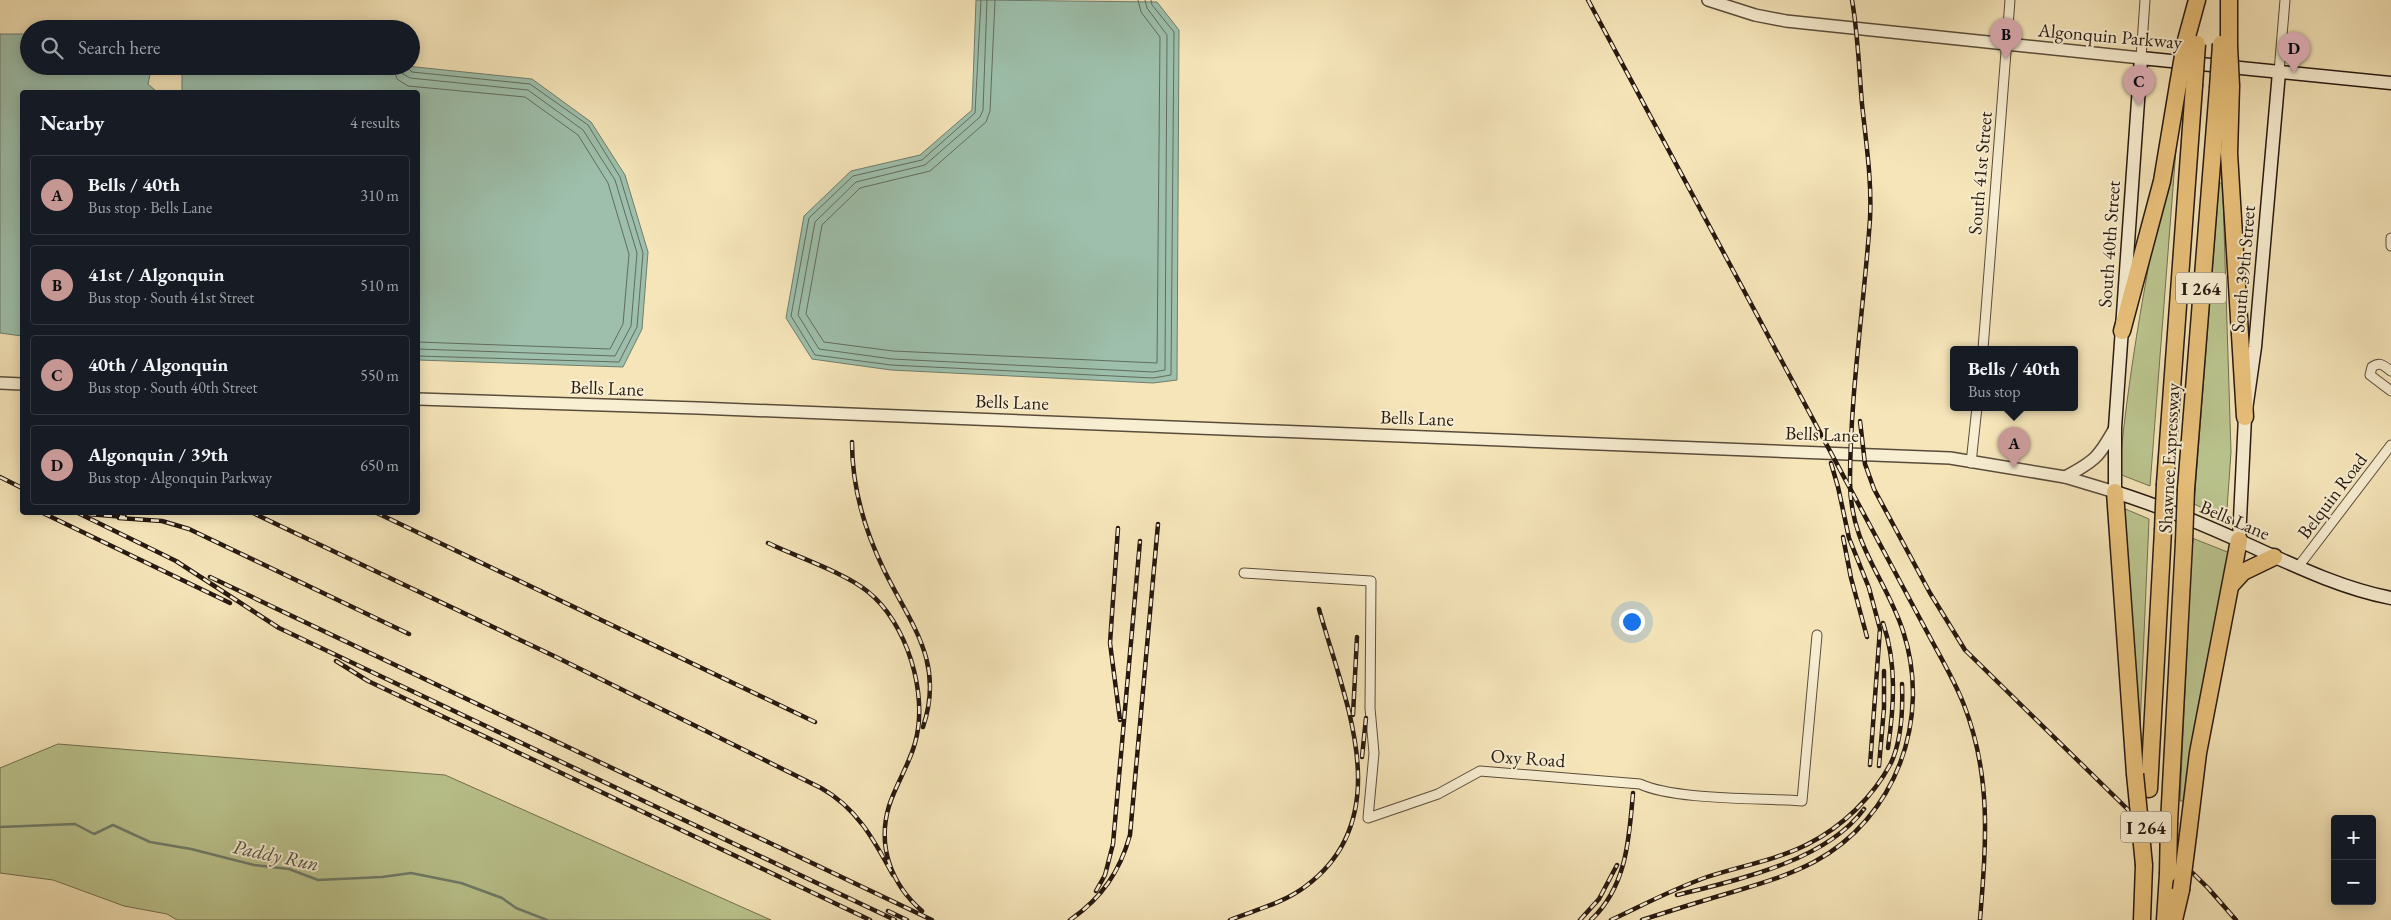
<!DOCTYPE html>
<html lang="en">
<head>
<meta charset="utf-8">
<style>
	:root { --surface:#171b24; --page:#20242c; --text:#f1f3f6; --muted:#9ea1a6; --line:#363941; --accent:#c59692 }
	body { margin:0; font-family:"EB Garamond",serif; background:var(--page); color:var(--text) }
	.controls { position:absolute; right:15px; bottom:15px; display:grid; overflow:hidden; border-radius:5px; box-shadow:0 2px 12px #0003 }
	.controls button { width:45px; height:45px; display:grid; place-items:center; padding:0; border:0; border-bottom:1px solid var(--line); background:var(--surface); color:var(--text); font:25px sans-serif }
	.you { position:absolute; left:1631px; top:621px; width:18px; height:18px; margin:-12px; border:4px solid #fff; border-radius:50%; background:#1a73e8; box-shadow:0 0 0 8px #1a73e833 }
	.badge { display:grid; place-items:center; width:32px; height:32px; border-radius:50%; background:var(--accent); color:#111; font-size:16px; font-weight:700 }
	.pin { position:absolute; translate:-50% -41px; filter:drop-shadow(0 1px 2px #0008) }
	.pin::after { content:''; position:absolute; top:26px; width:18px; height:15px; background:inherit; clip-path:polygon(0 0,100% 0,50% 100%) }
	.popup { position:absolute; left:1950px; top:346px; width:128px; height:65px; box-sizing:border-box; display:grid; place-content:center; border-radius:5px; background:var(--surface); filter:drop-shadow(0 1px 4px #0005); font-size:16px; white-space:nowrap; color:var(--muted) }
	.popup b { font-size:19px; color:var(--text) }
	.popup::after { content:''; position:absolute; left:50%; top:100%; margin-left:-10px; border:10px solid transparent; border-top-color:var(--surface) }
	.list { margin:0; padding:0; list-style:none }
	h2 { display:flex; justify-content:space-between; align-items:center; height:65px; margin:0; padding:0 20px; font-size:21px }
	h2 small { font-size:16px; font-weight:400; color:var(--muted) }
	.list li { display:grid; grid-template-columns:32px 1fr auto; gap:15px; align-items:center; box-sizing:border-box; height:80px; margin:0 10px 10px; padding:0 10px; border:1px solid var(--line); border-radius:5px }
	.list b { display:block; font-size:19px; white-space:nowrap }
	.list p { margin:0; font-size:16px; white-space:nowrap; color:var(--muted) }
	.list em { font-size:16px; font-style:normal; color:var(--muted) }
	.icon { flex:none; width:28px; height:28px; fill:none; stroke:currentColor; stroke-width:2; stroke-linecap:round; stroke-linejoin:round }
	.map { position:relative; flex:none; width:2391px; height:920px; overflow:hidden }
	.search { position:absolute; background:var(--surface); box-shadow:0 2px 12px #0003; left:20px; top:20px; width:400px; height:55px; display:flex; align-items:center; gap:12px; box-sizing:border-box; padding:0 18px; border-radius:28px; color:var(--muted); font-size:19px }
	.panel { position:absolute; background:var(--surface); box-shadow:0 2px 12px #0003; left:20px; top:90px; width:400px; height:425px; border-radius:5px }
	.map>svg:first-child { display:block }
</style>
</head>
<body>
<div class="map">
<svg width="2391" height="920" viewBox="0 0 2391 920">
	<rect width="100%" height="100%" fill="#f5e5b9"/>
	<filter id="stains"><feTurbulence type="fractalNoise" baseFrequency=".004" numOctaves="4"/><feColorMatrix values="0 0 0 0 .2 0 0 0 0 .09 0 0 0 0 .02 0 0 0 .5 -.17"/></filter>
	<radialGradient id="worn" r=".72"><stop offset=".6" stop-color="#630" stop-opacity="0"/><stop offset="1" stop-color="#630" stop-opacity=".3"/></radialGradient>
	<g fill="#bbc58f" stroke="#716f50">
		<path d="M2179,110L2150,486L2119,474C2130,351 2155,231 2179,110Z"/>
		<path d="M2219,183H2222L2223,196L2231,452L2227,509L2224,518L2194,504Z"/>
		<path d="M2123,508L2149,519L2139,750Z"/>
		<path d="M2192,538L2230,553L2204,676L2185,801H2180Z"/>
		<path d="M58,744L445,775L771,920H177L167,914L124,906L53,880L0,873V768Z"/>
	</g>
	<g fill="#9dbfab" stroke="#6e7d6d">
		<path d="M976,0L1157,2L1179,30L1177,380L1153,383L891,370L812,359L786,318L804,216L851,171L920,155L972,110Z"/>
		<path d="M0,34H29V66H152L148,84L157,92H22V336L0,333Z"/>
		<path d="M182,66H406L532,79L591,122L625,175L648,252L642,329L623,367L418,360V92H182Z"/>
	</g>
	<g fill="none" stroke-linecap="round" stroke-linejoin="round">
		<g stroke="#626c5e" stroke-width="1">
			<path d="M981,0L975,113L922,160L853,176L809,218L791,316L815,355L891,365L1153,378L1171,375L1174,32L1152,5L1151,0"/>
			<path d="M987,0L983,110L980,117L925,165L856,182L815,222L798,315L819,349L892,359L1153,372L1165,370L1167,35L1147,8L1145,0"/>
			<path d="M995,0L990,111L986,122L930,171L860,188L822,225L806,314L824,342L893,351L1157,363L1160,37L1141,12L1138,0"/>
			<path d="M393,66L397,79L408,86L525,97L578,135L608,183L629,254L623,324L610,349L418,342"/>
			<path d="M400,66L403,74L410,78L528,90L583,130L615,180L637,253L631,326L615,356L418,349"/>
			<path d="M406,66L412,72L530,84L588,125L620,177L643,253L637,327L619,362L418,356"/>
		</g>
		<path stroke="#6e7d6d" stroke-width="2.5" d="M0,827L75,824L94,834L113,825L150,842L191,849L254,865L289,869L318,880L382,877L411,873L461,883L502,898L516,908L547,920"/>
		<g stroke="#5a4c3a" stroke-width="11">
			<g id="minor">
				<path d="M2141,58L2145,0"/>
				<path d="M2279,72L2285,0"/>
				<path d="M2391,238V246"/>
				<path d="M1983,349L2010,0"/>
				<path d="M2391,371C2384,366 2380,361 2372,367L2370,375L2391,391"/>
				<path d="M1971,463L1977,407"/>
				<path d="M2298,567L2391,445"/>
				<path d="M1244,573L1371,581L1370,708L1374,753L1368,818L1438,794L1480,771L1640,784C1674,800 1760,798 1802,801L1817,635"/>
			</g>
		</g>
		<g stroke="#5a4c3a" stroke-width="14">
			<g id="tertiary">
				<path d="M1708,0L1755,15L1786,21L2141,58"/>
				<path d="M0,383L22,384"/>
				<path d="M418,399L698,408L1950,458L2065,477L2115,492"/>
				<path d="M2065,477C2095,461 2099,457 2115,428"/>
			</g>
		</g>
		<g stroke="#271910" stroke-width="15">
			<g id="secondary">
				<path d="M2391,83L2141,58L2115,428V492C2157,505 2200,523 2240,541C2289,563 2339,588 2391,598"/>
				<path d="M2239,540L2245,417L2255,347L2279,72"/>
			</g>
		</g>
		<g stroke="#271910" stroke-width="19">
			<g id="motorway">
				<path d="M2229,0V45"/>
				<path d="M2185,44L2197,0"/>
				<path d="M2231,86L2229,153L2245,417"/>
				<path d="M2122,331L2162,181L2178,85"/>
				<path d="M2165,484L2194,86"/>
				<path d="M2186,489L2218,88"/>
				<path d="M2115,492L2135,774"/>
				<path d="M2231,585L2243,572L2274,557"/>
				<path d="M2149,789L2163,530"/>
				<path d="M2169,823L2184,542"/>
				<path d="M2188,835L2198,753L2239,540"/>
				<path d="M2142,920L2144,865"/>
				<path d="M2165,920L2168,874"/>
				<path d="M2174,920L2181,890"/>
			</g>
		</g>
		<use href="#minor" stroke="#f8eed2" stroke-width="9"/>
		<use href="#tertiary" stroke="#f8eed2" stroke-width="11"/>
		<use href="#secondary" stroke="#f8eed2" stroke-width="12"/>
		<use href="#motorway" stroke="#eac27c" stroke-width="16"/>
		<g stroke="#271910" stroke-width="4.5">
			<g id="rail">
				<path d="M1588,0L1933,643C1944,663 1956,684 1964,705C1992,777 1986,844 1980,920"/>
				<path d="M1860,421L1865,464L1874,489L1930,593L1965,650L2208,888L2236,920"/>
				<path d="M852,442C852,487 864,529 884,570C911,625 945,662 923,727"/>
				<path d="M1831,463L1838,487L1849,538L1869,588L1880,629L1870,765"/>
				<path d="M0,477L22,488"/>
				<path d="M76,512L176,561L279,628L895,920"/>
				<path d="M251,512L554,656L821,788C857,808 874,840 893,875"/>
				<path d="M375,512L815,722"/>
				<path d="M43,513L230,603"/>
				<path d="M88,514L125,517"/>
				<path d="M119,518L162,521L189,529L409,634"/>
				<path d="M1118,528L1110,643L1120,720"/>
				<path d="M1843,537L1851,578L1867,637"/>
				<path d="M768,543C797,557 843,572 867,591C907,622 929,695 915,743C909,765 896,784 889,806C877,846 891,884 922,911"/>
				<path d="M210,577L932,920"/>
				<path d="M1883,623C1897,664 1894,706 1888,748"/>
				<path d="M336,661L368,681L870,920"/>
				<path d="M1353,715L1357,637"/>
				<path d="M1362,757L1366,718"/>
				<path d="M1879,766L1884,708V671"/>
				<path d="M1096,891L1105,875L1113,844L1140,541"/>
				<path d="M1677,895C1737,880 1826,861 1864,809"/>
				<path d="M888,911L907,920"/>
				<path d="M1070,920C1102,898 1120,871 1130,835L1158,524"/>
				<path d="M1230,920C1255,910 1284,903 1306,886C1399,817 1344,699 1319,609"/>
				<path d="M1580,920L1599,899L1617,865"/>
				<path d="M1591,920C1627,886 1629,839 1633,793"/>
				<path d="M1611,920C1643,905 1673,889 1707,877C1740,866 1777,860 1808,844C1842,827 1873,797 1891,763C1902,739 1903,710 1902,684"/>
				<path d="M1642,920C1673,910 1705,900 1736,891C1763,883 1789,875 1814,862C1896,818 1932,719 1903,631C1885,577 1850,544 1850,482C1850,395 1864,306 1870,219C1872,181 1866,142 1862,104C1859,69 1858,34 1852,0"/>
			</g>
		</g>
		<use href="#rail" stroke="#f8eed2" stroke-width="2.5" stroke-dasharray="8" stroke-linecap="butt"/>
		<g stroke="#271910" stroke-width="19" stroke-linecap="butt">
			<g id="motorway-bridge">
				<path d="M2229,46L2231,86"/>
				<path d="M2178,85L2185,44"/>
				<path d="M2194,86L2197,44"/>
				<path d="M2218,88L2221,44"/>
				<path d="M2163,530L2165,484"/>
				<path d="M2184,542L2186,489"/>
				<path d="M2135,774L2144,865"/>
				<path d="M2168,874L2169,823"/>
				<path d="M2181,890L2188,835"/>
			</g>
		</g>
		<use href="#motorway-bridge" stroke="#eac27c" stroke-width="16"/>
	</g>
	<g text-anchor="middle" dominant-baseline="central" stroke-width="4" stroke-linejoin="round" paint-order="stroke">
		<g fill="#f8eed2" stroke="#66594a" stroke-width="1">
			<rect x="2176" y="272.5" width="50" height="31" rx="4"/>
			<rect x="2121" y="811.5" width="50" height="31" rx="4"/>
		</g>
		<g font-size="18" font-weight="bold" fill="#271910">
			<text x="2201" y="288">I 264</text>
			<text x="2146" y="827">I 264</text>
		</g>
		<g font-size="19" fill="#271910" stroke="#f8eed2">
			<text transform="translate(2110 36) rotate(5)">Algonquin Parkway</text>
			<text transform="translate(1980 173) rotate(-85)">South 41st Street</text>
			<text transform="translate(2109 244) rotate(-86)">South 40th Street</text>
			<text transform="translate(2243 269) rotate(-85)">South 39th Street</text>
			<text transform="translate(607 388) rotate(2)">Bells Lane</text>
			<text transform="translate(1012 402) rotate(2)">Bells Lane</text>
			<text transform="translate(1417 418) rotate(2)">Bells Lane</text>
			<text transform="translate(1822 434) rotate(2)">Bells Lane</text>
			<text transform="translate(2169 458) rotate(-87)">Shawnee Expressway</text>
			<text transform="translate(2332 496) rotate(-53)">Belquin Road</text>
			<text transform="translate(2235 520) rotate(23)">Bells Lane</text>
			<text transform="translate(1528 758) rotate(4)">Oxy Road</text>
		</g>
		<g font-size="20" font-style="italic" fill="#505346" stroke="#f8eed2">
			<text transform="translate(276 855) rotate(12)">Paddy Run</text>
		</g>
	</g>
	<rect width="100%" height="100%" filter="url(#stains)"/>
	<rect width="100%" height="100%" fill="url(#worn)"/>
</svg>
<div class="controls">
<button>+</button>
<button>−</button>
</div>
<div class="you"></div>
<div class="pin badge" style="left:2014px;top:468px">A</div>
<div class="popup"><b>Bells / 40th</b>Bus stop</div>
<div class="pin badge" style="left:2006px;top:59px">B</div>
<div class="pin badge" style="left:2139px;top:106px">C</div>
<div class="pin badge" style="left:2294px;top:73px">D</div>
<div class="search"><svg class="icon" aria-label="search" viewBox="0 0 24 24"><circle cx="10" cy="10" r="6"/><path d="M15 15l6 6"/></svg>Search here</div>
<section class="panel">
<h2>Nearby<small>4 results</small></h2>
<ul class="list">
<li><span class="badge">A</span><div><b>Bells / 40th</b><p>Bus stop · Bells Lane</p></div><em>310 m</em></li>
<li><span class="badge">B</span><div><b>41st / Algonquin</b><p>Bus stop · South 41st Street</p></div><em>510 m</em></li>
<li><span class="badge">C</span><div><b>40th / Algonquin</b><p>Bus stop · South 40th Street</p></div><em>550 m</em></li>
<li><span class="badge">D</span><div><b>Algonquin / 39th</b><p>Bus stop · Algonquin Parkway</p></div><em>650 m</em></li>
</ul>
</section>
</div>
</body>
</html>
